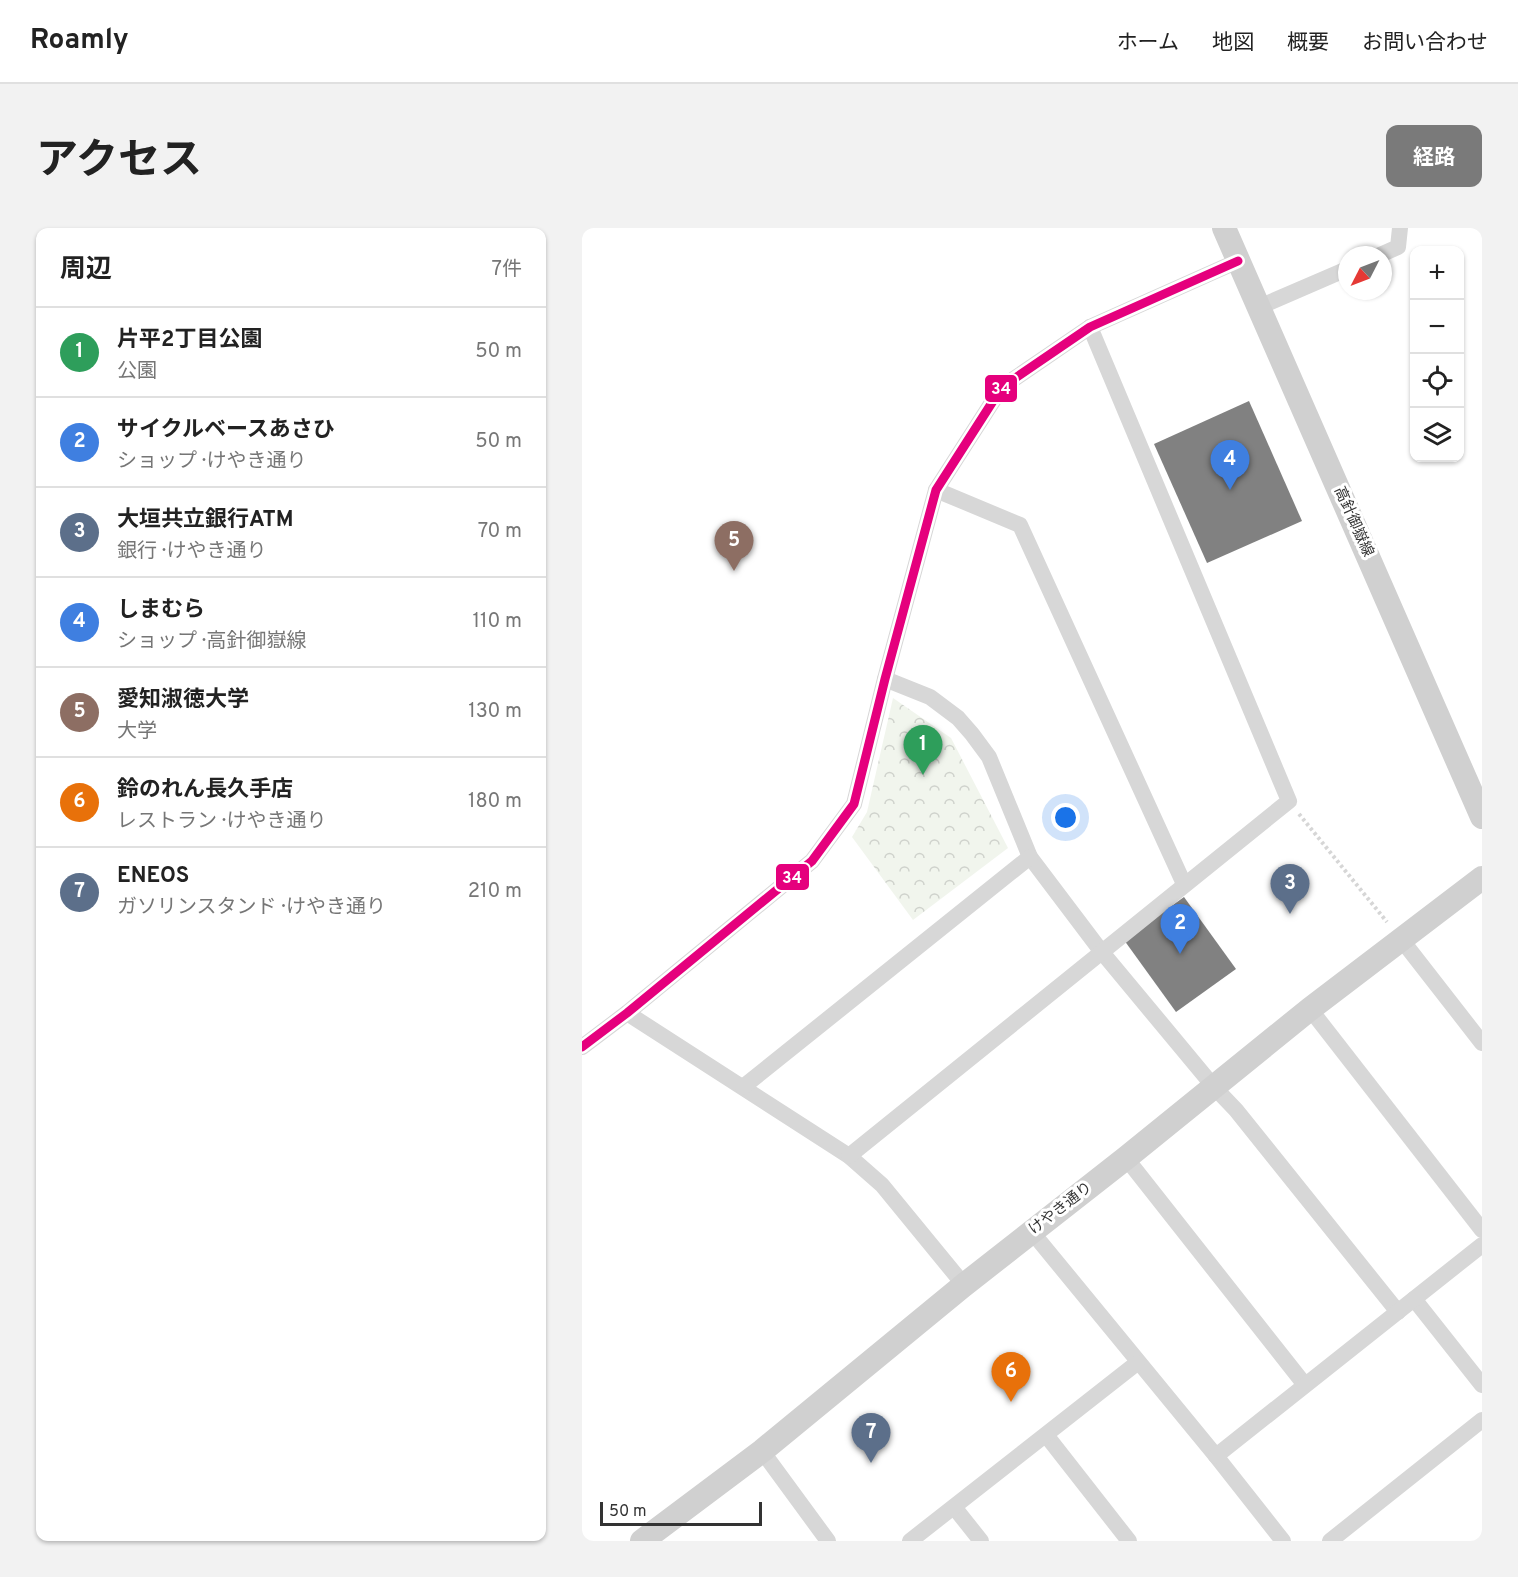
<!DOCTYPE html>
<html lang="ja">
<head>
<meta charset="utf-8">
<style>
	:root { --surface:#fff; --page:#f2f2f2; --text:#222; --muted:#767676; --line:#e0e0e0; --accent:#7a7a7a }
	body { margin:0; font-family:Overpass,"Noto Sans JP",sans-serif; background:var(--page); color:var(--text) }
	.controls { position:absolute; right:18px; top:18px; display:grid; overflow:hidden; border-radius:12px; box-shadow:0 2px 4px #0004 }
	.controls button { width:54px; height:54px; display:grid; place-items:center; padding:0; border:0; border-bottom:2px solid var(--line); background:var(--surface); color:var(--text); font:30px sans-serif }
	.compass { position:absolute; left:756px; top:18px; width:54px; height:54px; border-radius:50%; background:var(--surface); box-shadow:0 2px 4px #0004; rotate:228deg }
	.scale { position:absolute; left:18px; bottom:15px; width:162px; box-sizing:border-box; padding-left:6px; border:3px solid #333; border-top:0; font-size:16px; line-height:21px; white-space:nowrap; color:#333; -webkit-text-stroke:4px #fff; paint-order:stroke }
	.you { position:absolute; left:484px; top:590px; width:21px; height:21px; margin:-15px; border:4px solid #fff; border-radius:50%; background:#1a73e8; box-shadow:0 0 0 9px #1a73e833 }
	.badge { display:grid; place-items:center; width:39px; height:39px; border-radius:50%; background:var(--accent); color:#fff; font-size:20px; font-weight:700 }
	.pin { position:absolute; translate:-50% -50px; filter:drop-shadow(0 2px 3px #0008) }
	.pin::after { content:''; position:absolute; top:32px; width:21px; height:18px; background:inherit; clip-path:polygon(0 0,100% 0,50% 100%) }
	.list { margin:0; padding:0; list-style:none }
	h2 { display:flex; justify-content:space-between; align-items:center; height:78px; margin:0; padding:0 24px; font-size:26px }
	h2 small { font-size:20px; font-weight:400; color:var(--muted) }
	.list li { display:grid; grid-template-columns:39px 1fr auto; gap:18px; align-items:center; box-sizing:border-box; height:90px; padding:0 24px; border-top:2px solid var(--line) }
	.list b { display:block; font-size:22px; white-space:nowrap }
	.list p { margin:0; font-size:20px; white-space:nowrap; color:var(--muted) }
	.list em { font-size:20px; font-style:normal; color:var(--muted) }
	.icon { flex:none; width:33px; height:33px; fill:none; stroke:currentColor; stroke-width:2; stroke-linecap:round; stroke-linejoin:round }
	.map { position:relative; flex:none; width:900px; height:1313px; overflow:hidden; border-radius:12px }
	header { display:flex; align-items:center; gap:36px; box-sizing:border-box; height:84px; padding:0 30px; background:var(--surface); border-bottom:2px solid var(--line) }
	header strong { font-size:28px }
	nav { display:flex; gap:33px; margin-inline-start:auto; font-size:21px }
	.intro { display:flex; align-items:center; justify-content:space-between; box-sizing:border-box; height:144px; padding:0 36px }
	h1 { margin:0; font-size:42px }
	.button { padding:15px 27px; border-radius:12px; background:var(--accent); color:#fff; font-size:21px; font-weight:700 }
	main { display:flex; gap:36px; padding:0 36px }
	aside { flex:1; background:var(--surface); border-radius:12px; box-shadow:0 2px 4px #0004 }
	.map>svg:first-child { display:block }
</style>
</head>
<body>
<header>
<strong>Roamly</strong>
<nav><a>ホーム</a><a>地図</a><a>概要</a><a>お問い合わせ</a></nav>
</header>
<div class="intro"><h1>アクセス</h1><a class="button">経路</a></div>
<main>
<aside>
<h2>周辺<small>7件</small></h2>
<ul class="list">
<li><span class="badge" style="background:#2e9e5b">1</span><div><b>片平2丁目公園</b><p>公園</p></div><em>50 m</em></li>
<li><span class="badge" style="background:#3f7fe0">2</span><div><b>サイクルベースあさひ</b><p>ショップ · けやき通り</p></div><em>50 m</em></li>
<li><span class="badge" style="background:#5c6f8a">3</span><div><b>大垣共立銀行ATM</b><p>銀行 · けやき通り</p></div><em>70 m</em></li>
<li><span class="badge" style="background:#3f7fe0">4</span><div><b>しまむら</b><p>ショップ · 高針御嶽線</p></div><em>110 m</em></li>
<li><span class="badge" style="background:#8d6e63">5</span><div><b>愛知淑徳大学</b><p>大学</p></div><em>130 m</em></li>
<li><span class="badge" style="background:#e8710a">6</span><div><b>鈴のれん長久手店</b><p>レストラン · けやき通り</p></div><em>180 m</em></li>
<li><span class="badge" style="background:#5c6f8a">7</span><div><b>ENEOS</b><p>ガソリンスタンド · けやき通り</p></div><em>210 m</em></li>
</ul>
</aside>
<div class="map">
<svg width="900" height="1313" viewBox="0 0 900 1313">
	<defs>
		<pattern id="park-crowns" width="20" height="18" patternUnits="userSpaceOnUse" patternTransform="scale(1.5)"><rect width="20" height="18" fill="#f1f5ed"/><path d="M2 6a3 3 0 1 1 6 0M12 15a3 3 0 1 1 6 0" fill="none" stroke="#cfd2cc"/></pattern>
	</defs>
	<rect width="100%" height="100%" fill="#fff"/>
	<path fill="url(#park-crowns)" d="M311,470L369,510L426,620L331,692L270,609L285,584Z"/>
	<g fill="#818181">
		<path d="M667,173L720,293L625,335L572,216Z"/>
		<path d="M602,669L654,741L594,784L542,712Z"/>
	</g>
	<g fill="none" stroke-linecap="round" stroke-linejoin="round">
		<path stroke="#d6d6d6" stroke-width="4" stroke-dasharray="3 3" stroke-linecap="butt" d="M717,586L805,694"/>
		<g stroke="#d7d7d7" stroke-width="16">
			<path d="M798,27L816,19L818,0"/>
			<path d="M677,79L765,41"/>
			<path d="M354,262L438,297L602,656"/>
			<path d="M303,451L348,469L376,490L390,506L407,529L448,629L519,723L632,859L654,882L816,1084"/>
			<path d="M819,711L900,815"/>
			<path d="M728,781L900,1002"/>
			<path d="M45,785L267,928L300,957L382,1057"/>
			<path d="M0,819L45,785L230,633L272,576L303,451L354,262L420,159L508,99L656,33"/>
			<path d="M161,859L448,629"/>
			<path d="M267,928L707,573L508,99"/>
			<path d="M544,930L723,1157"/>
			<path d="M450,1004L634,1228L701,1313"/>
			<path d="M832,1071L900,1157"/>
			<path d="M464,1207L547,1313"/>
			<path d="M180,1223L246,1313"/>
			<path d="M634,1228L900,1017"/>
			<path d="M372,1279L399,1313"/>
			<path d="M328,1313L555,1135"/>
			<path d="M748,1313L900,1192"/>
		</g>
		<g stroke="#d0d0d0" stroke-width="24">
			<path d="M642,0L900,589"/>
			<path d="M60,1313L180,1223L382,1057L544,930L728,781L900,650"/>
		</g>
		<g stroke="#fff" stroke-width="14">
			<path id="bus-1" d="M0,819L45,785L230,633L272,576L303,451L354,262L420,159L508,99L656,33"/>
		</g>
		<use href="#bus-1" stroke="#e5007d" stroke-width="9"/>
	</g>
	<g text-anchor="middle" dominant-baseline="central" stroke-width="6" stroke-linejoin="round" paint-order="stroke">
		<g font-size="15" fill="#333" stroke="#fff">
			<text transform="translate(771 294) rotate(66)">高針御嶽線</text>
			<text transform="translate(479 981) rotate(-38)">けやき通り</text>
		</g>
	</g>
	<g stroke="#fff" stroke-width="2">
		<rect x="402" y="146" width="34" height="29" rx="6" fill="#e5007d"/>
		<rect x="193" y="635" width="35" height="28" rx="6" fill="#e5007d"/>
	</g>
	<g font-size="16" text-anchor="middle" font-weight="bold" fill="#fff">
		<text x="419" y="166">34</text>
		<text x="210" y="655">34</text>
	</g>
</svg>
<div class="controls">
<button>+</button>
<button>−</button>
<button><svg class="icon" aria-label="locate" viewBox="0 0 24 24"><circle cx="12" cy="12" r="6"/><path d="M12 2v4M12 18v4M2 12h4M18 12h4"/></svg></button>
<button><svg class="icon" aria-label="layers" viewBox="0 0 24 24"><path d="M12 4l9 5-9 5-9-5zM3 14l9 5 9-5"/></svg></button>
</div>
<svg class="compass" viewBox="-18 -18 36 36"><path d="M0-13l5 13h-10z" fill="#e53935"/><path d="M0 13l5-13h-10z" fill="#767676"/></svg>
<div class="scale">50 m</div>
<div class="you"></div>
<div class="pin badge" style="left:341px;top:547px;background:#2e9e5b">1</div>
<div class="pin badge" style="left:598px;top:726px;background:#3f7fe0">2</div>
<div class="pin badge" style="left:708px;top:686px;background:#5c6f8a">3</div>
<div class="pin badge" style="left:648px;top:262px;background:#3f7fe0">4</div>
<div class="pin badge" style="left:152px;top:343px;background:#8d6e63">5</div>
<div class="pin badge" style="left:429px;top:1174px;background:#e8710a">6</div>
<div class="pin badge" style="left:289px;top:1235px;background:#5c6f8a">7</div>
</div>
</main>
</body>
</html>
